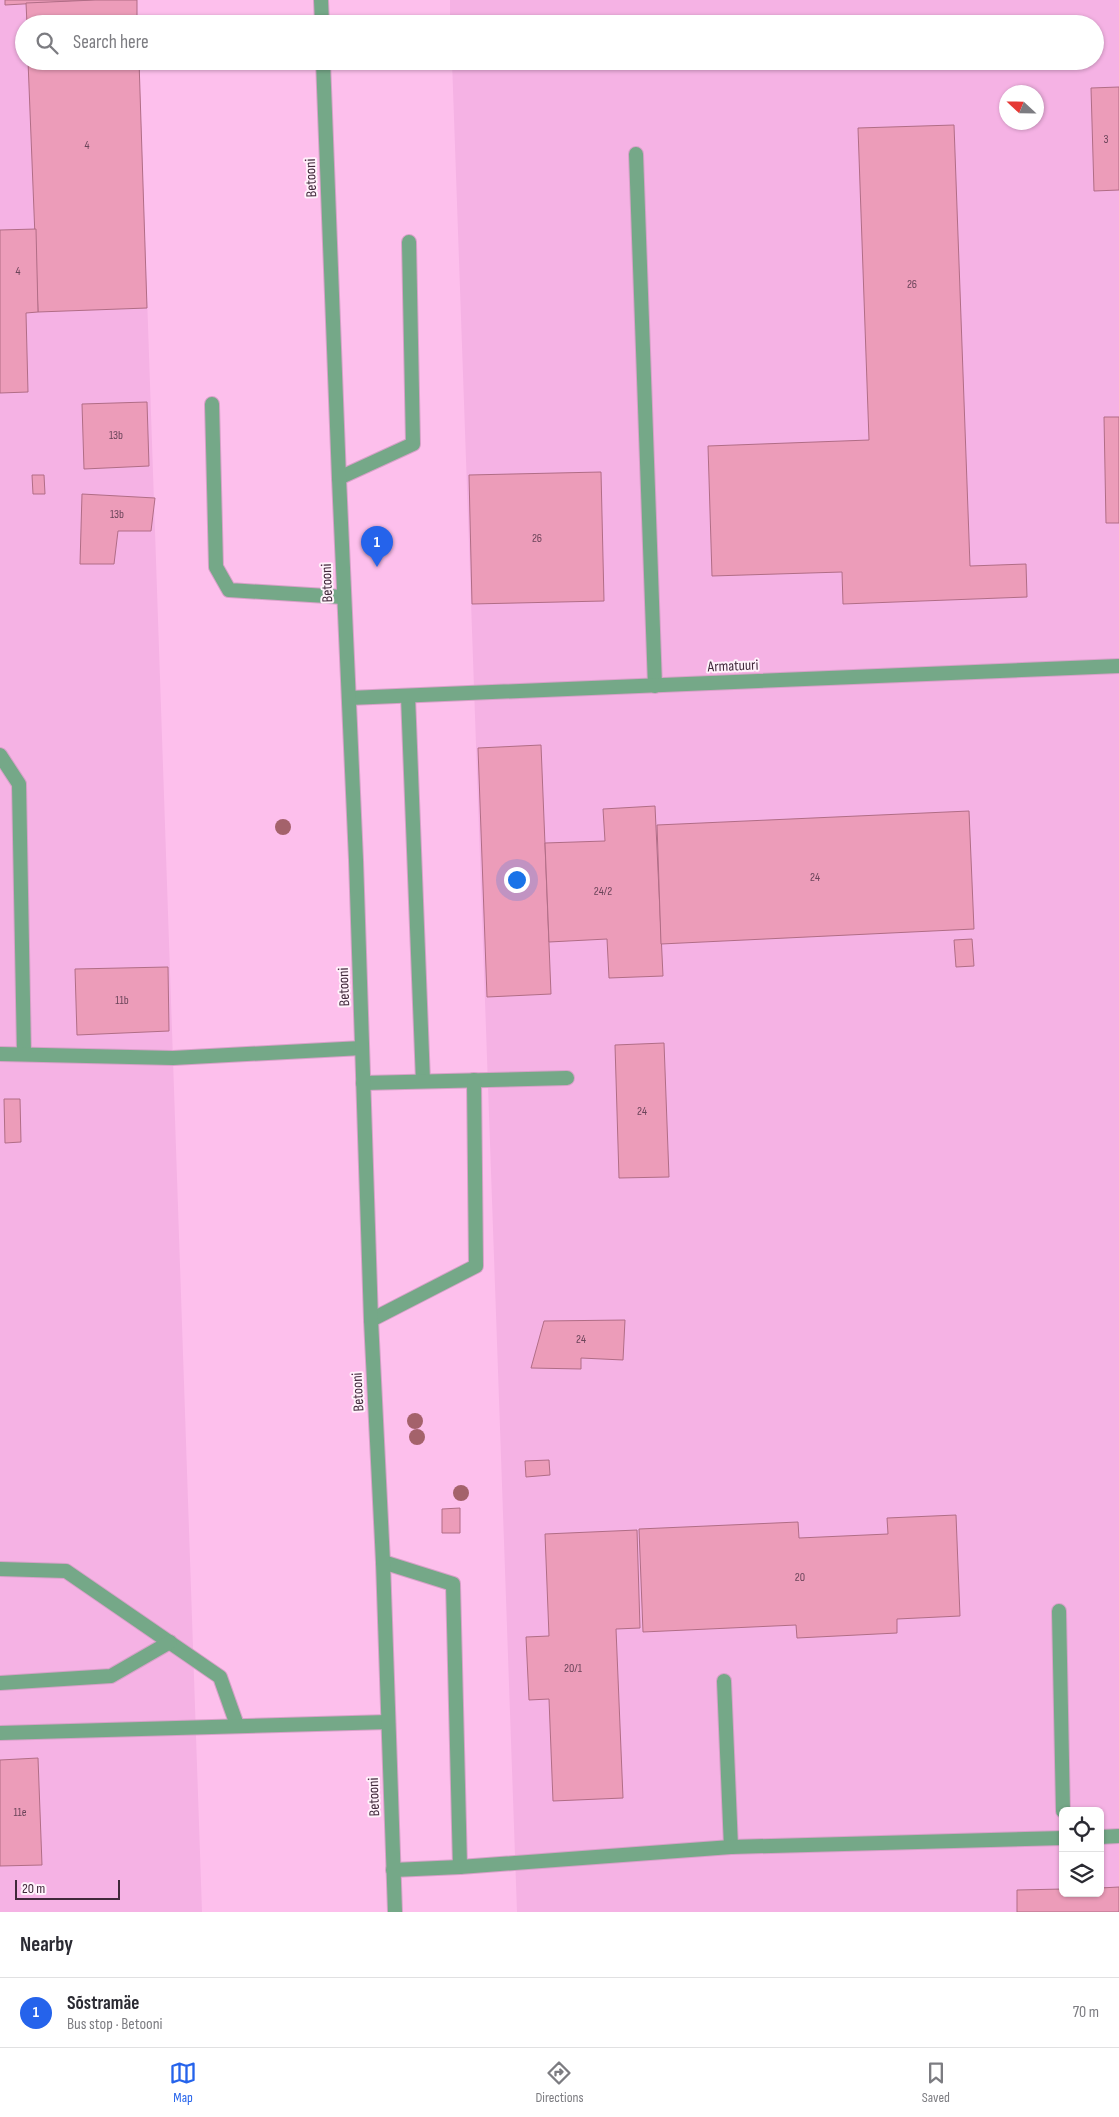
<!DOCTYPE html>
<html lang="en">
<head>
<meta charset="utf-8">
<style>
	:root { --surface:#fff; --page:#f2f2f3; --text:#2b2b33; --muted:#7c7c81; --line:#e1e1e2; --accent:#2563eb }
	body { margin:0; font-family:"Sofia Sans Condensed",sans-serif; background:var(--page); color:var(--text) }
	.controls { position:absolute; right:15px; bottom:15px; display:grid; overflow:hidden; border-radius:8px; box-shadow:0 1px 4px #0004 }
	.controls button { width:45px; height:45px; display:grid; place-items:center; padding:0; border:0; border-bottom:1px solid var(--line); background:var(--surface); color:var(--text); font:25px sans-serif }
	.compass { position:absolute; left:999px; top:85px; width:45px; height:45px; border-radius:50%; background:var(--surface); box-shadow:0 1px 4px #0004; rotate:292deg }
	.scale { position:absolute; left:15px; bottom:12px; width:105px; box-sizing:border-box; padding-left:5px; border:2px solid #40283a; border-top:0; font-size:14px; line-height:18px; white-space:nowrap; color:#40283a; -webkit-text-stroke:4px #fff2fb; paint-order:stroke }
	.you { position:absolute; left:516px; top:879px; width:18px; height:18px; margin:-12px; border:4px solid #fff; border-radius:50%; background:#1a73e8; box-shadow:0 0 0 8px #1a73e833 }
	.badge { display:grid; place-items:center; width:32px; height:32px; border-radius:50%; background:var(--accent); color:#fff; font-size:16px; font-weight:700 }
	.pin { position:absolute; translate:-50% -41px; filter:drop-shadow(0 1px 2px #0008) }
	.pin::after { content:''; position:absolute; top:26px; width:18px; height:15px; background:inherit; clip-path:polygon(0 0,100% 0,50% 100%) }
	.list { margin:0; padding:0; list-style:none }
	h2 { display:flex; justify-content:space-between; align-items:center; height:65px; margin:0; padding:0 20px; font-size:21px }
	h2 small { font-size:16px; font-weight:400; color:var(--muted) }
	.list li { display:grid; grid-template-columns:32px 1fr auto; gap:15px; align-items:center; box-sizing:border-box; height:70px; padding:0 20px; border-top:1px solid var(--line) }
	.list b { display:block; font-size:19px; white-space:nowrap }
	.list p { margin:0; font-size:16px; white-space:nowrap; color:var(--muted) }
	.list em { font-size:16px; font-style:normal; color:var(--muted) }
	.icon { flex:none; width:28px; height:28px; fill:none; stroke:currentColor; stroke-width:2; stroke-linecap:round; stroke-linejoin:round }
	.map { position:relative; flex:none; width:1119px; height:1912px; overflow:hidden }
	.search { position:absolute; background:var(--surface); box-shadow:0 1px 4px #0004; left:15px; right:15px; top:15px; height:55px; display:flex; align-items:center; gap:12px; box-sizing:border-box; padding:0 18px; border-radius:28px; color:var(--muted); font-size:19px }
	.sheet { height:135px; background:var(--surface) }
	nav { display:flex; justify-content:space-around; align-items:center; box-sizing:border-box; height:70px; border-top:1px solid var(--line); background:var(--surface); font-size:14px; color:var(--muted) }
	nav a { display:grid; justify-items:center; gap:2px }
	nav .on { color:var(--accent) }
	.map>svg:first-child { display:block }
</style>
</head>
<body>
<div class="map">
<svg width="1119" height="1912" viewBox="0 0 1119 1912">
	<rect width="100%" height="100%" fill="#fdbfec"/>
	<g fill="#f5b2e4" fill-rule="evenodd">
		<path d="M0,0H137V24H24V61H139L202,1912H0Z"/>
		<path d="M450,0H1119V1912H517L452,61H1095V24H450ZM1006,92H1036V122H1006ZM1063,1811H1100V1893H1063Z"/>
	</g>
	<g fill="#ec9cb9" stroke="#b16d86">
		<path d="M5,0H95L5,5Z"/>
		<path d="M95,0H137V24H27L26,3Z"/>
		<path d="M28,61H139L147,308L38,312Z"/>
		<path d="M1119,87V190L1094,191L1091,88Z"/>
		<path d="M954,125L970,566L1026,564L1027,597L843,604L842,572L712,576L708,446L869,440L858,128Z"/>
		<path d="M36,229L38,312L26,313L28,392L0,393V230Z"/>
		<path d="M147,402L149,466L84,469L82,404Z"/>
		<path d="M1104,417H1119V523H1106Z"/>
		<path d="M601,472L604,601L472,604L469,475Z"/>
		<path d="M32,475H44L45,494H33Z"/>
		<path d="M82,494L155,498L151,531H118L114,564H80Z"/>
		<path d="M541,745L551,994L487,997L478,748Z"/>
		<path d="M655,806L663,976L609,978L607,939L549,942L545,843L605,841L603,809Z"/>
		<path d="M969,811L974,929L661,944L657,825Z"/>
		<path d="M972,939L974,966L956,967L954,940Z"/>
		<path d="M168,967L169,1031L77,1035L75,969Z"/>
		<path d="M664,1043L669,1177L619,1178L615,1045Z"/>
		<path d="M4,1099H20L21,1142L5,1143Z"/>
		<path d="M625,1320L623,1360L581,1358V1369L531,1368L544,1321Z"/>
		<path d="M549,1460L550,1475L526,1477L525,1461Z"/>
		<path d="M460,1508V1533H442V1509Z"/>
		<path d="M956,1515L960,1616L897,1619V1633L797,1638L796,1625L643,1632L639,1529L798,1522L799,1538L888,1534L887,1518Z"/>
		<path d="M637,1530L640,1628L616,1629L623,1798L553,1801L549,1699L529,1700L526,1637L549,1636L545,1534Z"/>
		<path d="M38,1758L42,1865L0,1866V1760Z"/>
		<path d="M1119,1887V1912H1017V1890L1063,1889V1893H1100V1888Z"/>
	</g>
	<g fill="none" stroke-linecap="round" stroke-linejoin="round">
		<g stroke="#d7a1c8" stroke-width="16">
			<g id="service">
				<path d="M636,154L655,686"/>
				<path d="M212,404L216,567L229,590L343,597"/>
				<path d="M339,478L413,444L409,242"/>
				<path d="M408,696L423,1081"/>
				<path d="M0,755L19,784L24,1054"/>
				<path d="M0,1054L173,1058L362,1048"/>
				<path d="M363,1083L567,1078"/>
				<path d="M371,1320L476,1266L474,1080"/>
				<path d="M383,1562L453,1584L460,1867"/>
				<path d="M0,1569L66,1571L220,1677L237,1725"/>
				<path d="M1059,1611L1063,1811"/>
				<path d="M724,1681L731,1847"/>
				<path d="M0,1683L111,1676L170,1642"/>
				<path d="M0,1733L388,1722"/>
				<path d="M1100,1837L1119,1836"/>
				<path d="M393,1870L460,1867L731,1847L1063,1838"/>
			</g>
		</g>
		<g stroke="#d7a1c8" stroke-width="16">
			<path id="minor" d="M349,698L1119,666"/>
		</g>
		<g stroke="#d7a1c8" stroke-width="16">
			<g id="tertiary">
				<path d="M321,0L322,24"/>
				<path d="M323,61L339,478L356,860L371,1320L383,1562L395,1912"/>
			</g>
		</g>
		<use href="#service" stroke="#75a888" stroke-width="14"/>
		<use href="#minor" stroke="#75a888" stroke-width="14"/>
		<use href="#tertiary" stroke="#75a888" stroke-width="14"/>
	</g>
	<g fill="#a4626b">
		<circle cx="283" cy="827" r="8"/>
		<circle cx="415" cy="1421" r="8"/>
		<circle cx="417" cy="1437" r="8"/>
		<circle cx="461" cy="1493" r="8"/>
	</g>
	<g text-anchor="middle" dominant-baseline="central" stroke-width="4" stroke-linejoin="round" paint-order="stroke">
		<g font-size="12" fill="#6b455a">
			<text x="1106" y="139">3</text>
			<text x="87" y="145">4</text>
			<text x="18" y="271">4</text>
			<text x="912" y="284">26</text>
			<text x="116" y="435">13b</text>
			<text x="117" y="514">13b</text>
			<text x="537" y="538">26</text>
			<text x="815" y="877">24</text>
			<text x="603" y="891">24/2</text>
			<text x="122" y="1000">11b</text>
			<text x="642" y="1111">24</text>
			<text x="581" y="1339">24</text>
			<text x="800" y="1577">20</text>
			<text x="573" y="1668">20/1</text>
			<text x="20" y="1812">11e</text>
		</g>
		<g font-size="15" fill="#40283a" stroke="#fff2fb">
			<text transform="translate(311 178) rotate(-92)">Betooni</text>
			<text transform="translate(327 583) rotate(-92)">Betooni</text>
			<text transform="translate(733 666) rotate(-2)">Armatuuri</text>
			<text transform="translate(344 987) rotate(-92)">Betooni</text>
			<text transform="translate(358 1392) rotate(-93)">Betooni</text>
			<text transform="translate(374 1797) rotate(-92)">Betooni</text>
		</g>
	</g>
</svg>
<div class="controls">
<button><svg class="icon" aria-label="locate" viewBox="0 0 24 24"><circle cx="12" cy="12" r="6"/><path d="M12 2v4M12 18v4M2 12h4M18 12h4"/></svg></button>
<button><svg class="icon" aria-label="layers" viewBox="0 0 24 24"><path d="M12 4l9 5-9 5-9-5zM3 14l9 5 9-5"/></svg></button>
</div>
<svg class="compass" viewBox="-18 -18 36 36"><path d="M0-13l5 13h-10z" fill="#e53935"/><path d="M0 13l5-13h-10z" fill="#7c7c81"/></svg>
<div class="scale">20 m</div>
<div class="you"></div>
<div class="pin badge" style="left:377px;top:567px">1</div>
<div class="search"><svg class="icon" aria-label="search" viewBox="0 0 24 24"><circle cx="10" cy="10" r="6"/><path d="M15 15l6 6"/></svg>Search here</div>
</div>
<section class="sheet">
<h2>Nearby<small></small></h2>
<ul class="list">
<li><span class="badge">1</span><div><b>Sõstramäe</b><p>Bus stop · Betooni</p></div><em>70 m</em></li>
</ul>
</section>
<nav>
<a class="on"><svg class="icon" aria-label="map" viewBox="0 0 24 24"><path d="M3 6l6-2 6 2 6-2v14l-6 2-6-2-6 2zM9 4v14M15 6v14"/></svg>Map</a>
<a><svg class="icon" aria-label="directions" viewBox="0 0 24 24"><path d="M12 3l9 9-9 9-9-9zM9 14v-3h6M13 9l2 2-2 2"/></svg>Directions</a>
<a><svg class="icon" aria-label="saved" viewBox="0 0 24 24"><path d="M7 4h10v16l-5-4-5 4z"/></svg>Saved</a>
</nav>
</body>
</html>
